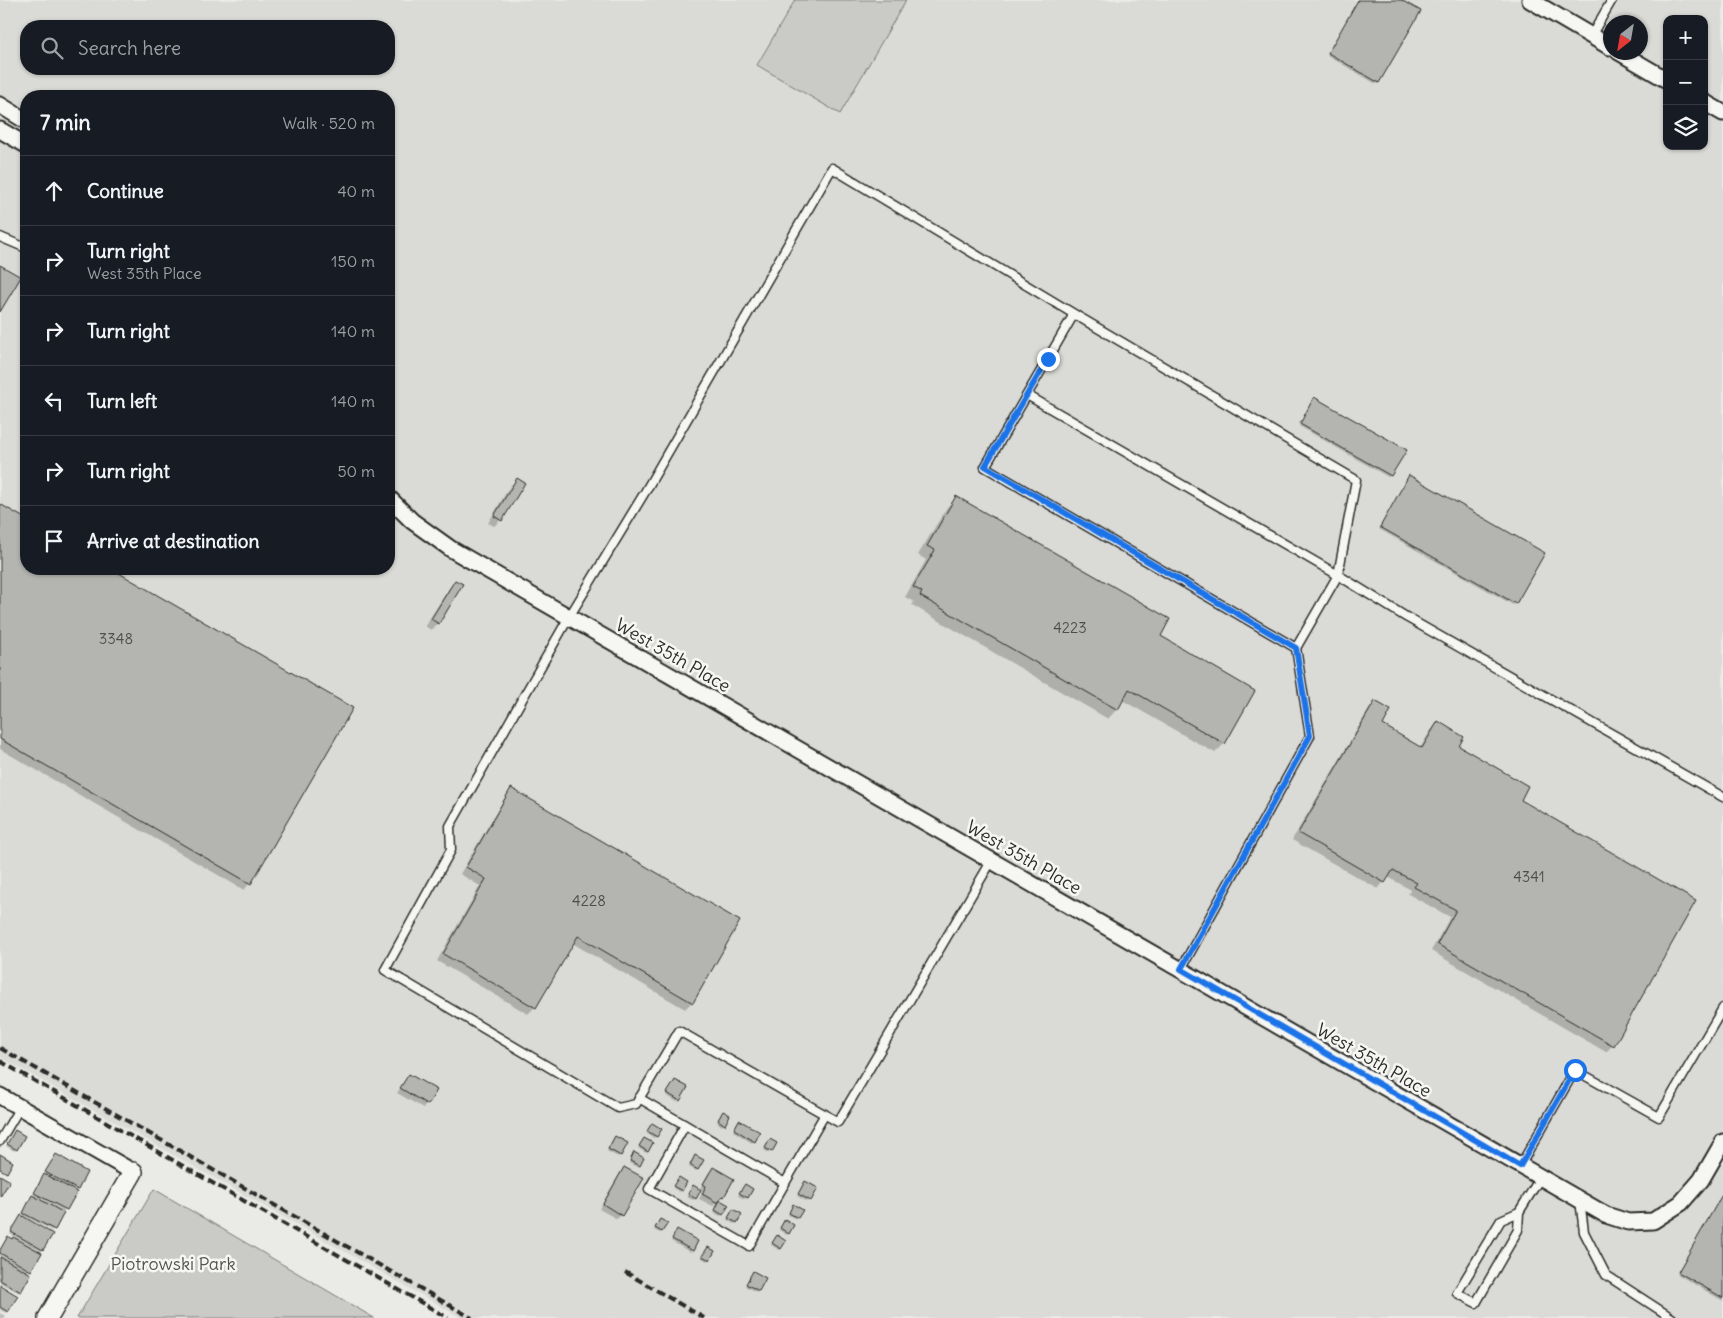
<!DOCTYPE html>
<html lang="en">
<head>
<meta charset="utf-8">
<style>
	:root { --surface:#171b24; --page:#242831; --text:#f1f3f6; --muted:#9ea1a6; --line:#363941 }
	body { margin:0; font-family:Delius,sans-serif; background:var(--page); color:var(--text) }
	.controls { position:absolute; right:15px; top:15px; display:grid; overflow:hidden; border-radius:10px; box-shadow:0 1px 4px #0004 }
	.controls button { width:45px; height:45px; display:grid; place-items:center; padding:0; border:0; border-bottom:1px solid var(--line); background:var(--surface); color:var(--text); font:25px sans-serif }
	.compass { position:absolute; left:1603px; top:15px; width:45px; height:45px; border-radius:50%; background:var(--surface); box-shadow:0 1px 4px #0004; rotate:211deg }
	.stop { position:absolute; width:15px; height:15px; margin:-11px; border:4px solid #1a73e8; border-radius:50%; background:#fff }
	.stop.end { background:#1a73e8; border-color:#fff; box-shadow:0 1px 5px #0008 }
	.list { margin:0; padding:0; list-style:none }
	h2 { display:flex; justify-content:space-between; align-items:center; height:65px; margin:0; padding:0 20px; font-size:21px }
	h2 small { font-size:16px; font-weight:400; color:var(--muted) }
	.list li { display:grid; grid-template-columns:32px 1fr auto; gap:15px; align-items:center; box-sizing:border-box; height:70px; padding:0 20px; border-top:1px solid var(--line) }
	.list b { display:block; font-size:19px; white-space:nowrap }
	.list p { margin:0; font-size:16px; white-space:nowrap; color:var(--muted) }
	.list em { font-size:16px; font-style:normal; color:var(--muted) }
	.icon { flex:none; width:28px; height:28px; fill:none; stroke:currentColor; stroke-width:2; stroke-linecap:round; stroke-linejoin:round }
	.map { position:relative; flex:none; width:1723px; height:1318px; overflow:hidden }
	.search { position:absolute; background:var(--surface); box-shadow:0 1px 4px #0004; left:20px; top:20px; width:375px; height:55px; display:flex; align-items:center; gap:12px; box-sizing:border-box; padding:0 18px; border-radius:20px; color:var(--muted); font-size:19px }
	.panel { position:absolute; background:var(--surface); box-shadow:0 1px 4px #0004; left:20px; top:90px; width:375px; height:485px; border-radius:20px }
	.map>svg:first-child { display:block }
</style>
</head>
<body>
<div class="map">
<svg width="1723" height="1318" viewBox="0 0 1723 1318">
	<rect width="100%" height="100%" fill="#eaeae6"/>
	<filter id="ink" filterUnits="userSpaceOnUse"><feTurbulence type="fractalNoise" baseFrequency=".02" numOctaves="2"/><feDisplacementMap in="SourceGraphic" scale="10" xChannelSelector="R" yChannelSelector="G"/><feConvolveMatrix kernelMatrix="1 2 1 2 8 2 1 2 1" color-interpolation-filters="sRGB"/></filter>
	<g filter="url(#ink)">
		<path fill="#dadad6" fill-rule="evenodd" d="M0,0H1723V1318H462L0,1057ZM1667,19H1704V146H1667ZM1610,22H1640V52H1610ZM26,26H389V69H26ZM26,96H389V569H26Z"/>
		<g fill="#cacac7" stroke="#7a7a79">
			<path d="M795,0H906L840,114L757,65Z"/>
			<path d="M154,1189L374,1318H77Z"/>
		</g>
		<g fill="#0003">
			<path d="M1359,0H1399L1378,82L1376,84L1327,55Z"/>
			<path d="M1313,401L1405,450L1390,476L1388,477L1299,426Z"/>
			<path d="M1407,479L1515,603L1513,605L1379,529Z"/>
			<path d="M517,480L501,520L494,526L488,523L510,486Z"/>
			<path d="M956,498L1159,636L1253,691L1224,744L1215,753L1122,700L1117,709L1108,719L912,605L914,602L905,597L926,560L918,555L947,507Z"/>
			<path d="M0,505L26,521V569H110L352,709L250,883L244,890L0,749Z"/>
			<path d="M456,581L461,585L438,623L431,630L425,626L449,588Z"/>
			<path d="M1376,702L1381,726L1420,748L1431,730L1438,723L1457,747L1519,800L1613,1045L1606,1052L1431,951L1450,917L1408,894L1411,890L1388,877L1378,889L1292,840L1369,709Z"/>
			<path d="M512,790L692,1002L685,1009L572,943L535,1007L528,1014L437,961L480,886L460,874L505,797Z"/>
			<path d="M409,1075L427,1104L423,1108L397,1093Z"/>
			<path d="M673,1083L679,1100L677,1102L666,1095Z"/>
			<path d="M721,1114L724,1124L722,1126L717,1122Z"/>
			<path d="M738,1123L754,1141L752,1143L733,1131Z"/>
			<path d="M651,1126L656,1136L654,1138L646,1133Z"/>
			<path d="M14,1133L16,1149L14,1151L6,1146Z"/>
			<path d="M613,1139L627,1144L618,1157L607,1151Z"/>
			<path d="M644,1139L647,1151L646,1153L638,1148Z"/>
			<path d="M768,1142L775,1144L769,1153L764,1150Z"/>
			<path d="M633,1156L643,1158L637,1167L629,1163Z"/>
			<path d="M54,1158L77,1189L52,1231L22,1215Z"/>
			<path d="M693,1159L697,1169L696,1171L689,1167Z"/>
			<path d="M624,1168L621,1215L617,1219L599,1209L620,1173Z"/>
			<path d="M714,1168L723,1196L713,1206L699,1199L703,1191L700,1189L693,1200L687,1197L691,1189L699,1190L709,1172Z"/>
			<path d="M677,1180L681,1190L679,1192L673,1188Z"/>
			<path d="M804,1184L817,1188L808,1202L797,1196Z"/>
			<path d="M743,1187L751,1190L745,1199L738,1196Z"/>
			<path d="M1723,1194V1301L1677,1274Z"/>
			<path d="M719,1202L722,1214L720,1216L714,1212Z"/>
			<path d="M792,1208L797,1218L796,1219L788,1215Z"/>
			<path d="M732,1212L736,1222L734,1224L727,1220Z"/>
			<path d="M19,1219L42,1250L27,1273L19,1293L0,1283V1249L8,1238L12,1240L15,1237L10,1234Z"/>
			<path d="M659,1222L666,1224L660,1233L654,1230Z"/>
			<path d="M783,1223L788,1233L787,1235L779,1230Z"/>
			<path d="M676,1232L692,1250L690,1252L671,1241Z"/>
			<path d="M777,1236L780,1248L779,1250L771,1245Z"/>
			<path d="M706,1250L713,1251L707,1261L702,1258Z"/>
			<path d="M752,1274L765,1278L756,1292L745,1286Z"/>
			<path d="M0,1286L7,1311L6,1313L0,1310Z"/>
			<path d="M0,1313L5,1316L3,1318H0Z"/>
		</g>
		<g fill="#b4b4b1" stroke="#2b2b2b">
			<path d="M1358,0H1401L1421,11L1379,83L1328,53Z"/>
			<path d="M0,265L21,277L0,312Z"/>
			<path d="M1314,397L1407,450L1391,476L1300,424Z"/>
			<path d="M1409,475L1545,553L1516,604L1380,527Z"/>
			<path d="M517,478L525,483L502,521L494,516Z"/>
			<path d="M956,496L1170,619L1161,636L1255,691L1225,744L1129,689L1118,710L920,596L922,592L913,587L935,550L927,546Z"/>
			<path d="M0,504L26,519V569H112L353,708L251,884L0,739Z"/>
			<path d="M455,580L463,584L439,624L431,619Z"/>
			<path d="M1375,701L1391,710L1383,725L1422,748L1438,721L1464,737L1459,746L1528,786L1521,800L1696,901L1614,1046L1437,944L1456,910L1414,887L1417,883L1393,870L1385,883L1298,833Z"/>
			<path d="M511,788L740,921L693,1003L578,936L536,1008L443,954L486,879L466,867Z"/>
			<path d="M409,1074L437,1090L428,1105L400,1088Z"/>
			<path d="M675,1080L688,1087L680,1101L667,1093Z"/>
			<path d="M723,1111L730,1115L725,1125L718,1120Z"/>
			<path d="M739,1120L760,1132L755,1142L734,1129Z"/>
			<path d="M652,1123L662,1129L657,1137L647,1131Z"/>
			<path d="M15,1130L25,1136L17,1150L7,1144Z"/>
			<path d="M615,1136L628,1143L621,1156L608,1149Z"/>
			<path d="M644,1138L653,1143L648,1152L639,1146Z"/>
			<path d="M770,1139L777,1143L772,1152L765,1148Z"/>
			<path d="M634,1152L644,1158L640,1166L630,1161Z"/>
			<path d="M0,1154L13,1162L7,1173L0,1169Z"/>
			<path d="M56,1154L87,1172L78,1190L45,1172Z"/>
			<path d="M695,1155L704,1160L698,1170L690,1165Z"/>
			<path d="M624,1167L644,1178L622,1216L603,1204Z"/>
			<path d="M713,1167L734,1179L724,1197L722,1196L718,1203L702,1194L706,1186L703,1184Z"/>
			<path d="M44,1174L77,1192L67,1210L34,1193Z"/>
			<path d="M0,1175L10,1181L0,1197Z"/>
			<path d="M679,1177L687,1182L682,1191L673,1186Z"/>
			<path d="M805,1181L818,1188L811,1201L798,1194Z"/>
			<path d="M745,1184L753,1189L748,1198L739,1193Z"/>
			<path d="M693,1185L701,1190L696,1199L688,1194Z"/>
			<path d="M1723,1193V1298L1678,1272Z"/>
			<path d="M32,1195L64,1213L55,1230L23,1213Z"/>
			<path d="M720,1200L729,1205L723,1215L715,1210Z"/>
			<path d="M793,1204L803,1210L798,1218L789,1213Z"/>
			<path d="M733,1209L742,1214L737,1223L728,1218Z"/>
			<path d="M21,1215L53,1234L43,1250L11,1232Z"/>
			<path d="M660,1219L668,1223L662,1232L655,1228Z"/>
			<path d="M785,1219L794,1225L789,1234L780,1228Z"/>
			<path d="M677,1229L698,1241L693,1251L672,1239Z"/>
			<path d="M777,1235L786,1241L781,1249L772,1243Z"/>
			<path d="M8,1236L12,1239L13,1237L42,1253L31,1271L0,1253V1250Z"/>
			<path d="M708,1247L715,1251L710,1260L702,1256Z"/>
			<path d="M0,1257L31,1274L21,1292L0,1280Z"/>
			<path d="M753,1271L766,1278L759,1291L746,1284Z"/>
			<path d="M0,1285L18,1296L8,1312L0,1307Z"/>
		</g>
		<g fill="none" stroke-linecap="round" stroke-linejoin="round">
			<g stroke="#2b2b2b" stroke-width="11">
				<g id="service">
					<path d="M1591,36L1612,0"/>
					<path d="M0,237L26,248"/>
					<path d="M1027,395L1338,575L1406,617L1723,797"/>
					<path d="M992,860L838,1122L679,1031L636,1104L618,1108L385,970L451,850L450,826L569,617L645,492L832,168L1074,314L985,467L1296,648L1338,575L1356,480L1074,314"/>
					<path d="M1181,969L1310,736L1296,648"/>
					<path d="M639,1098L785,1183L825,1114"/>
					<path d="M685,1125L649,1189L749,1246L785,1183"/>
					<path d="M0,1141L20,1107"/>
					<path d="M1520,1166L1575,1070L1659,1117L1723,1008"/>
					<path d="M1580,1200L1584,1232L1606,1275L1672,1318"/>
					<path d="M1519,1212L1501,1220L1457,1293L1476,1303L1518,1230L1519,1212L1540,1178"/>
				</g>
			</g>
			<g stroke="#2b2b2b" stroke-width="19">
				<g id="minor">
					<path d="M1530,0L1610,47"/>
					<path d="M1619,52L1667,80"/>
					<path d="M1704,102L1723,113"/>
					<path d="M0,105L26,121"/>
					<path d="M0,130L26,145"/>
					<path d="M389,498L412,521L451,549L1606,1215L1628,1222L1653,1221L1681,1203L1701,1180L1723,1142"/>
					<path d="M0,1096L133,1172"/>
				</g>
			</g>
			<g stroke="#2b2b2b" stroke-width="22">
				<path id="tertiary" d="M48,1318L133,1172"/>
			</g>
			<use href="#service" stroke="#f6f6f2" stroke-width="8"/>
			<use href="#minor" stroke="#f6f6f2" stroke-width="15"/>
			<use href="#tertiary" stroke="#f6f6f2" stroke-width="19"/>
			<g stroke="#2b2b2b" stroke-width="4" stroke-dasharray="8 4" stroke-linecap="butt">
				<path d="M0,1048L472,1318"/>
				<path d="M0,1061L448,1318"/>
				<path d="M625,1272L704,1318"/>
			</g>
		</g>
	</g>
	<g fill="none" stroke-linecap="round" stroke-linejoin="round" filter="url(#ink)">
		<path stroke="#1a73e8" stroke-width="6" d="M1048,359L985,466L1296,648L1310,736L1181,969L1520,1166L1575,1070"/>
	</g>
	<g text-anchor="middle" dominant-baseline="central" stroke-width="5" stroke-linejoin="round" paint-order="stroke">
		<g font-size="15" fill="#4d4d4c">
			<text x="1070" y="627">4223</text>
			<text x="116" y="638">3348</text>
			<text x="1529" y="876">4341</text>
			<text x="589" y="900">4228</text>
		</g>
		<g font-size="18" fill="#2b2b2b" stroke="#f6f6f2">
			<text transform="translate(673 655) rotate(30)">West 35th Place</text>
			<text transform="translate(1024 857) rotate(30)">West 35th Place</text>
			<text transform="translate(1374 1060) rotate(30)">West 35th Place</text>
		</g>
		<g font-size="18" fill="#535352" stroke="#f6f6f2">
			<text x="173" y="1263">Piotrowski Park</text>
		</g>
	</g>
</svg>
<div class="controls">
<button>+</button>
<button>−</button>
<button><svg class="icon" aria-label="layers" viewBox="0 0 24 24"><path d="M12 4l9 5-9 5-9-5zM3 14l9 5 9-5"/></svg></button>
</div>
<svg class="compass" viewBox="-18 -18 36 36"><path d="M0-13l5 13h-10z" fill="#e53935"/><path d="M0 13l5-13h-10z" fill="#9ea1a6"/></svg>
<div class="stop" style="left:1575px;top:1070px"></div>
<div class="stop end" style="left:1048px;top:359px"></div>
<div class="search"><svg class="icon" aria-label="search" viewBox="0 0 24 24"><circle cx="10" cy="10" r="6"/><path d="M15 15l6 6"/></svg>Search here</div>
<section class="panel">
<h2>7 min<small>Walk · 520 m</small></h2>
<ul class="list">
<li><svg class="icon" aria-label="ahead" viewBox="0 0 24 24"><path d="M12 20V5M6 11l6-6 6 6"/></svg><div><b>Continue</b></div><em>40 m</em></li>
<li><svg class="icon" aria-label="right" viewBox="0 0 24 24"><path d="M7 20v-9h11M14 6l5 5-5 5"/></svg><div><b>Turn right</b><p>West 35th Place</p></div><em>150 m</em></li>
<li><svg class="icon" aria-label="right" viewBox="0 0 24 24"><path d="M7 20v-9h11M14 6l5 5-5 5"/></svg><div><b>Turn right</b></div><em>140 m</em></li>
<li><svg class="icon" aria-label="left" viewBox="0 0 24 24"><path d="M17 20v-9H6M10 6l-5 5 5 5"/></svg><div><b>Turn left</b></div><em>140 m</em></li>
<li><svg class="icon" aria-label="right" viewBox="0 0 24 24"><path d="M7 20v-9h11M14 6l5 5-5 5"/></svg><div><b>Turn right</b></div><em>50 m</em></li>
<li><svg class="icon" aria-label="arrive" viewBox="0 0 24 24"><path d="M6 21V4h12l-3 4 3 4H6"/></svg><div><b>Arrive at destination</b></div></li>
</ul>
</section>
</div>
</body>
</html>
